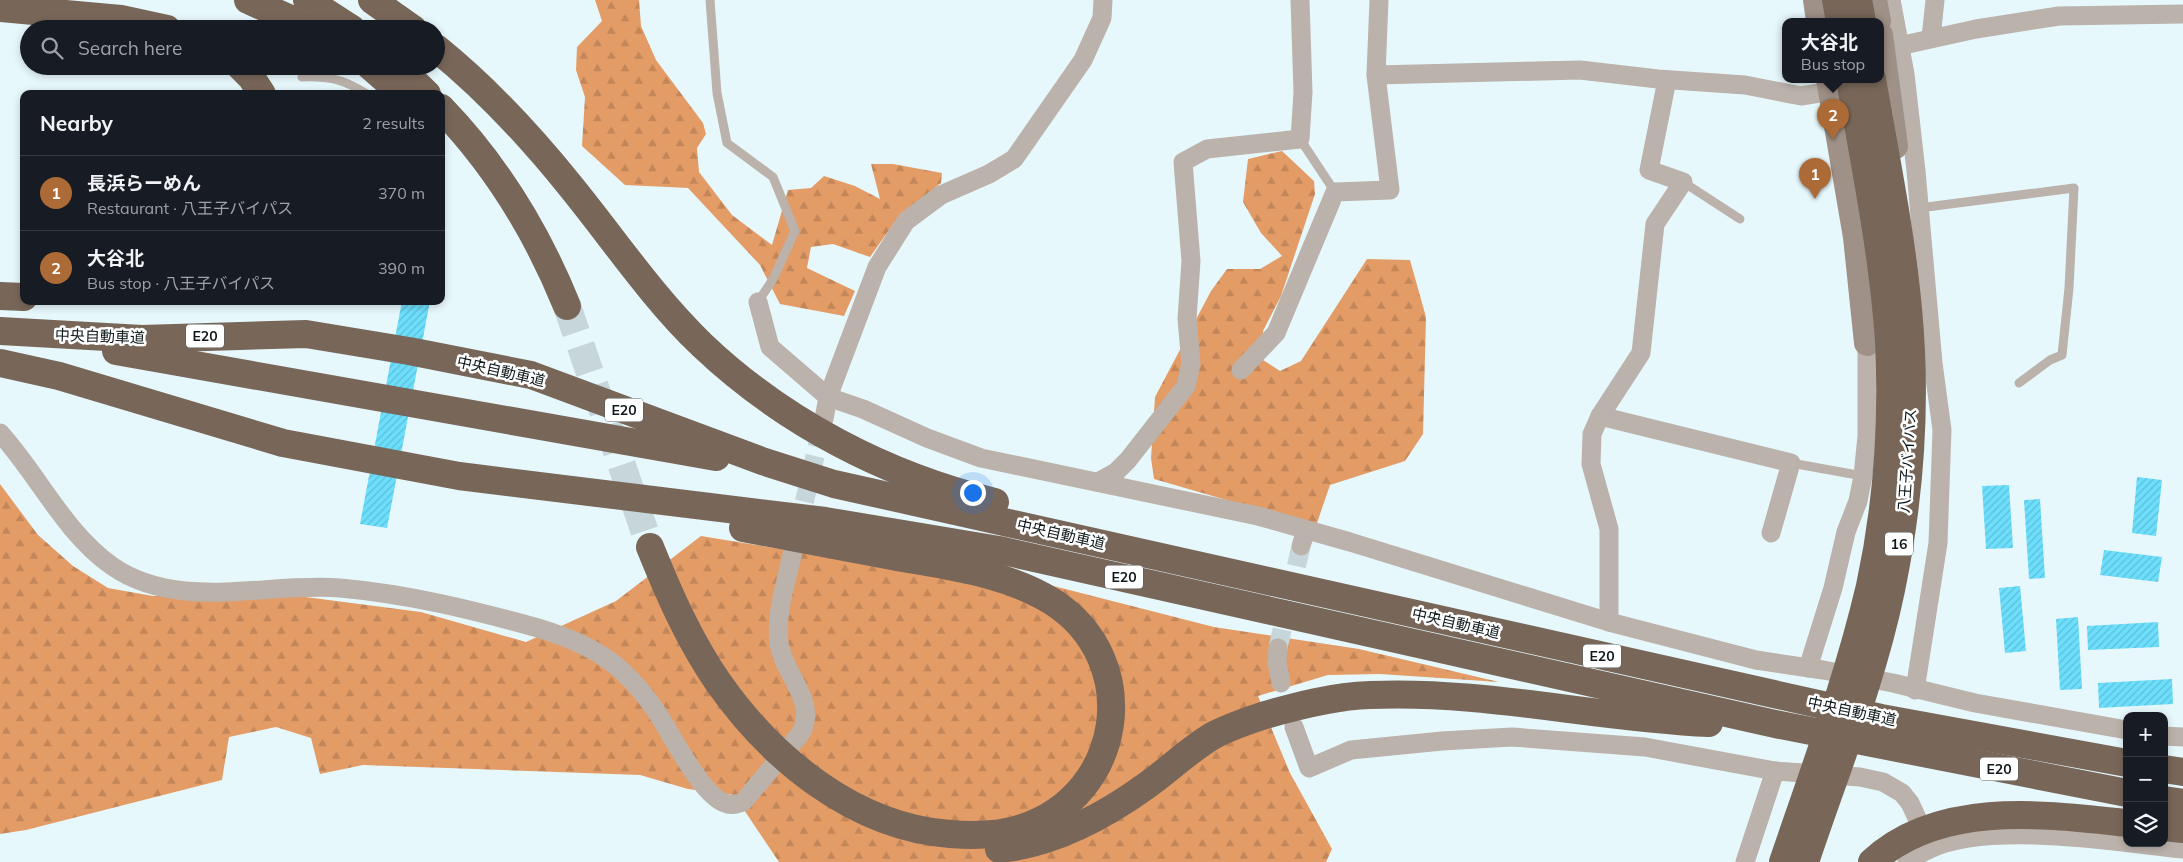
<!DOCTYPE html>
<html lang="en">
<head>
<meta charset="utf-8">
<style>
	:root { --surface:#171b24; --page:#20242c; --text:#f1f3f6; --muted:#9ea1a6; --line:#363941; --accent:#ac6a36 }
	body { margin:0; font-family:Mulish,"Noto Sans JP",sans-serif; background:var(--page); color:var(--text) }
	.controls { position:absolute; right:15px; bottom:15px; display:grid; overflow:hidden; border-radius:10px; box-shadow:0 2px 8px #0003 }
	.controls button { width:45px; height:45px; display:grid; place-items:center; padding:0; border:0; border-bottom:1px solid var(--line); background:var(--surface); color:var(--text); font:25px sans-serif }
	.you { position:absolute; left:972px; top:492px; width:18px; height:18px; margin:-12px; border:4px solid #fff; border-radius:50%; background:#1a73e8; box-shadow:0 0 0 8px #1a73e833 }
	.badge { display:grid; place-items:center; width:32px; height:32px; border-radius:50%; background:var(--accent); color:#fff; font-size:16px; font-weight:700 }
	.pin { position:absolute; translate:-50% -41px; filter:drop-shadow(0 1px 2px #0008) }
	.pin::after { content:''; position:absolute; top:26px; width:18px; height:15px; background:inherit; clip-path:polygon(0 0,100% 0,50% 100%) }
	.popup { position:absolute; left:1782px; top:18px; width:102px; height:65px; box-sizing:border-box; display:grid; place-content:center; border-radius:10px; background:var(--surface); filter:drop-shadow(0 1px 4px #0005); font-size:16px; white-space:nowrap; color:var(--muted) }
	.popup b { font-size:19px; color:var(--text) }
	.popup::after { content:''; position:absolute; left:50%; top:100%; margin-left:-10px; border:10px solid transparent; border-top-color:var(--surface) }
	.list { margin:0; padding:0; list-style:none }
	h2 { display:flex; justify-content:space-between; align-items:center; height:65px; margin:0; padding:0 20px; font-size:21px }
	h2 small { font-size:16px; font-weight:400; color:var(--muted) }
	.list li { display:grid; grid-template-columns:32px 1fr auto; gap:15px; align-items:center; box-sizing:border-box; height:75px; padding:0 20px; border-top:1px solid var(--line) }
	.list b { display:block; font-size:19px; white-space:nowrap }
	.list p { margin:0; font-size:16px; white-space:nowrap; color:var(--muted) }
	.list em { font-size:16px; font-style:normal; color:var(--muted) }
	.icon { flex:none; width:28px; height:28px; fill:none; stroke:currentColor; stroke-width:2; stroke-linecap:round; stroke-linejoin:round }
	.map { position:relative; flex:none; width:2183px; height:862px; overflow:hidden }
	.search { position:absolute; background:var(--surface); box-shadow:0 2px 8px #0003; left:20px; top:20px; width:425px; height:55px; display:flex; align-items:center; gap:12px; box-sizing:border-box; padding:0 18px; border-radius:28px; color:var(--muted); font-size:19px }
	.panel { position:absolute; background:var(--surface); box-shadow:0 2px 8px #0003; left:20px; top:90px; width:425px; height:215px; border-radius:10px }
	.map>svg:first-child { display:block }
</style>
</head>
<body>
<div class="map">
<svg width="2183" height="862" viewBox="0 0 2183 862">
	<defs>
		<pattern id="forest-firs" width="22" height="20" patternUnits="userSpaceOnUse" patternTransform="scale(1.25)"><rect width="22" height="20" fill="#e49c67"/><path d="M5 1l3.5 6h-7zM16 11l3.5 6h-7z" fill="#c28659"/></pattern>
		<pattern id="building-hatch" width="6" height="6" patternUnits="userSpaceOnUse" patternTransform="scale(1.25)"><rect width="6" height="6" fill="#6ddffc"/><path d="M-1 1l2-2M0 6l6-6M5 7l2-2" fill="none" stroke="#5dbfd7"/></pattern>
	</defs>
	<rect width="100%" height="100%" fill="#e7f8fc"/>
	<g fill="url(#forest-firs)">
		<path d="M595,0H639L641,26L656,60L703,123L706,134L697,148L699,172L732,215L772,245L788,190L811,188L824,176L855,186L880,199L871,164H893L942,173L941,183L897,219L870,257L833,244L811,247L807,268L855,291L844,316L780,304L760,265L688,188L625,185L582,146L585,97L576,70L577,47L602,21Z"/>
		<path d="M1282,151L1314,181L1315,194L1281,296L1263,331V360L1280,371L1301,361L1367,259L1410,260L1426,317L1423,434L1405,461L1330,485L1316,526L1154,479L1151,458L1155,397L1211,291L1227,269H1260L1282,256L1261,233L1243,202L1248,159Z"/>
		<path d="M0,484L38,535L73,566L108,588L153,596L290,595L421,612L526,642L616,601L701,536L793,551L1034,581L1214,627L1359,649L1499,682L1380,674L1328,675L1258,696L1290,773L1332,849L1326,862H779L734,795L688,789L640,775L363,765L320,774L311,738L276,727L229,737L222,780L26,830L0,834Z"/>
	</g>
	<g fill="url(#building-hatch)">
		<path d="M402,301H430L387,528L360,524Z"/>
		<path d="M2137,477L2162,480L2156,536L2132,533Z"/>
		<path d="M2009,485L2013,548L1986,549L1982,486Z"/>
		<path d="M2040,499L2045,578L2029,579L2024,500Z"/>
		<path d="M2104,550L2162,557L2158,582L2100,575Z"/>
		<path d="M2020,586L2026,651L2005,653L1999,588Z"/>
		<path d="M2078,617L2082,689L2060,690L2056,619Z"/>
		<path d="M2158,622L2159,647L2088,650L2087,626Z"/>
		<path d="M2172,679L2173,704L2099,708L2098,683Z"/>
	</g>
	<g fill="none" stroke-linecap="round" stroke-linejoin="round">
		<g stroke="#c6d6da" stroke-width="19" stroke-dasharray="19 9" stroke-linecap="butt">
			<path d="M798,529L823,422"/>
			<path d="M1278,648L1301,546"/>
		</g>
		<path stroke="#c6d6da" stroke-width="28" stroke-dasharray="28 14" stroke-linecap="butt" d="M567,306L650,547"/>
		<g stroke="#bbb2ab" stroke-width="9">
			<path d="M710,0L717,93L727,143L773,177L795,231L773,279L758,302"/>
			<path d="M302,77C329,76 343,79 367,94"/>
			<path d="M1300,139L1335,192"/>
			<path d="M1683,182L1740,219"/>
			<path d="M1919,208L2074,188L2069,288L2062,355L2050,360L2019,383"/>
			<path d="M1791,463L1863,476"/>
		</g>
		<g stroke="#bbb2ab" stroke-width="19">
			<path d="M1379,0L1376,75L1580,70L1658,79L1745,85L1801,96L1832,91"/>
			<path d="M1891,0L1905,74L1916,171L1933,363L1942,430L1938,543L1915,690"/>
			<path d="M1931,38L1935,0"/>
			<path d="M1899,46L1976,29L2059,16L2183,14"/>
			<path d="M758,302L770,347L828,397L863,409L927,438L981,458L1258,516L1350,542L1609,622L1756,660L1823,670L1893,683L1975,703L2127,730"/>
			<path d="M1241,370L1276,333L1335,192L1390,190L1376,75"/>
			<path d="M1600,416L1791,463L1771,533"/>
			<path d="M824,419L828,397L877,267L906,221L941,195L989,174L1014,159L1083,60L1102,18L1103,0"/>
			<path d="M0,433C39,476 64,532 112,566C178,612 266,582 340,588C408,594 473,610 538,628C568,637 598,649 621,670C634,682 646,696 656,711C671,733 701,795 725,803C731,806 737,804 743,802L801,733C818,701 783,674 779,643C775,613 787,580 793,551"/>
			<path d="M1098,482L1116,472L1128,460L1186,386L1191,364L1187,319L1191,261L1183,162L1207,149L1300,139L1303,92L1300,0"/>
			<path d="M1301,546L1306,530"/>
			<path d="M1609,622V529L1591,464L1592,434L1600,416L1641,353L1655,224L1683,182L1649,170L1667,80"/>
			<path d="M1278,648L1277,662L1281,683"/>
			<path d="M1808,668L1833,588L1846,532L1858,501L1863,476L1867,436V343"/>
			<path d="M1294,727L1309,768L1351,750L1442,741L1512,737L1645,747L1775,771L1860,777L1883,782L1902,793L1910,803L1931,848"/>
			<path d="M2164,736L2183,737"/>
			<path d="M1745,862L1775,771"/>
			<path d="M1907,862C1914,858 1922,852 1930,849C1989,821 2117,842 2183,849"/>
		</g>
		<g stroke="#9f9188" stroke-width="26">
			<path d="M1816,0L1819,21"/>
			<path d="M1874,0L1878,21"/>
			<path d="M1880,35L1895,146"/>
			<path d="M1829,79L1856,237L1867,343"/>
		</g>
		<g stroke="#786659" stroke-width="28">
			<path d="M248,0L313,29"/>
			<path d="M307,0L352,29"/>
			<path d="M372,0L413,29"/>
			<path d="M1836,0L1840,21"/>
			<path d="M1858,0L1862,21"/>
			<path d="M0,8L121,19L167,29"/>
			<path d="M436,48C487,89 531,137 572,188C615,241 653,298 702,345C783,422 887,476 995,502"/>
			<path d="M240,66L251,77L262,94"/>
			<path d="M370,66L402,94"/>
			<path d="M398,66L427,94"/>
			<path d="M441,108C497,166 537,232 567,306"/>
			<path d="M0,296L24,297"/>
			<path d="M0,331L142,339L306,334L409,351L531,375L762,461L834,484L1881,718L2127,763"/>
			<path d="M116,351L716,457"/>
			<path d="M0,363L59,376L283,443L459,476L825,521L999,550L1780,725L2127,793"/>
			<path d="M650,547C669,594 689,640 718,682C771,758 854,827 950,834C974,836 999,836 1022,828C1124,795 1144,661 1053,602C1005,572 946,566 892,556C842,547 793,537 743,528"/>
			<path d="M2164,769L2183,772"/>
			<path d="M2164,800L2183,803"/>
			<path d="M2164,827L2183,829"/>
			<path d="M999,849C1053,844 1103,817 1146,786C1169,770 1193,746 1216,734C1230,727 1247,721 1262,716C1296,706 1334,696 1370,695C1484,690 1595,718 1709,723"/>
			<path d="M1783,862C1814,771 1848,680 1870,586C1887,507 1893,422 1889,341C1883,253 1865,166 1850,79"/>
			<path d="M1805,862C1835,772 1872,682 1891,590C1910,498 1917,403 1908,309C1901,232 1885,155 1872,79"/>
			<path d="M1872,862C1939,800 2044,814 2127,823"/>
		</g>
	</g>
	<g text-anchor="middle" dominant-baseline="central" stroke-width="5" stroke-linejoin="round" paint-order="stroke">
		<g fill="#fff" stroke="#565d5f" stroke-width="1">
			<rect x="186" y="324.5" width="38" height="23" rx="4"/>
			<rect x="605" y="398.5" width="38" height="23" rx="4"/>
			<rect x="1885" y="532.5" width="28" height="23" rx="4"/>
			<rect x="1105" y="565.5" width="38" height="23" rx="4"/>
			<rect x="1583" y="644.5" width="38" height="23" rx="4"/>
			<rect x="1980" y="757.5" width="38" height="23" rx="4"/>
		</g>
		<g font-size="14" font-weight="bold" fill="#0e181b">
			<text x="205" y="336">E20</text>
			<text x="624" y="410">E20</text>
			<text x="1899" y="544">16</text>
			<text x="1124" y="577">E20</text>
			<text x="1602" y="656">E20</text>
			<text x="1999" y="769">E20</text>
		</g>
		<g font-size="15" fill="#0e181b" stroke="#fff">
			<text transform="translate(100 336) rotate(2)">中央自動車道</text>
			<text transform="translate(501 371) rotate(13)">中央自動車道</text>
			<text transform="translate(1907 461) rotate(-86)">八王子バイパス</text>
			<text transform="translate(1061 534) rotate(13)">中央自動車道</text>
			<text transform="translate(1456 623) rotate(13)">中央自動車道</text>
			<text transform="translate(1852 711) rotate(12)">中央自動車道</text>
		</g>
	</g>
</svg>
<div class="controls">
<button>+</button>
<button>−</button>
<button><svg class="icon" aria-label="layers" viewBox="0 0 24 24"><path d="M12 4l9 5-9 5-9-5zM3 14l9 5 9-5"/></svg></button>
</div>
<div class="you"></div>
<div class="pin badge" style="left:1815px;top:199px">1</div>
<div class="pin badge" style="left:1833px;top:140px">2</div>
<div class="popup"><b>大谷北</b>Bus stop</div>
<div class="search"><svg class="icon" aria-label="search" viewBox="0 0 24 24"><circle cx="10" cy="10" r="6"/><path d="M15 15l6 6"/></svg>Search here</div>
<section class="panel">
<h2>Nearby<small>2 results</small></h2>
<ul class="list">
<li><span class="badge">1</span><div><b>長浜らーめん</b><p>Restaurant · 八王子バイパス</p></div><em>370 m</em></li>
<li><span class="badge">2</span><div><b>大谷北</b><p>Bus stop · 八王子バイパス</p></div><em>390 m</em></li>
</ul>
</section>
</div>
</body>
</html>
